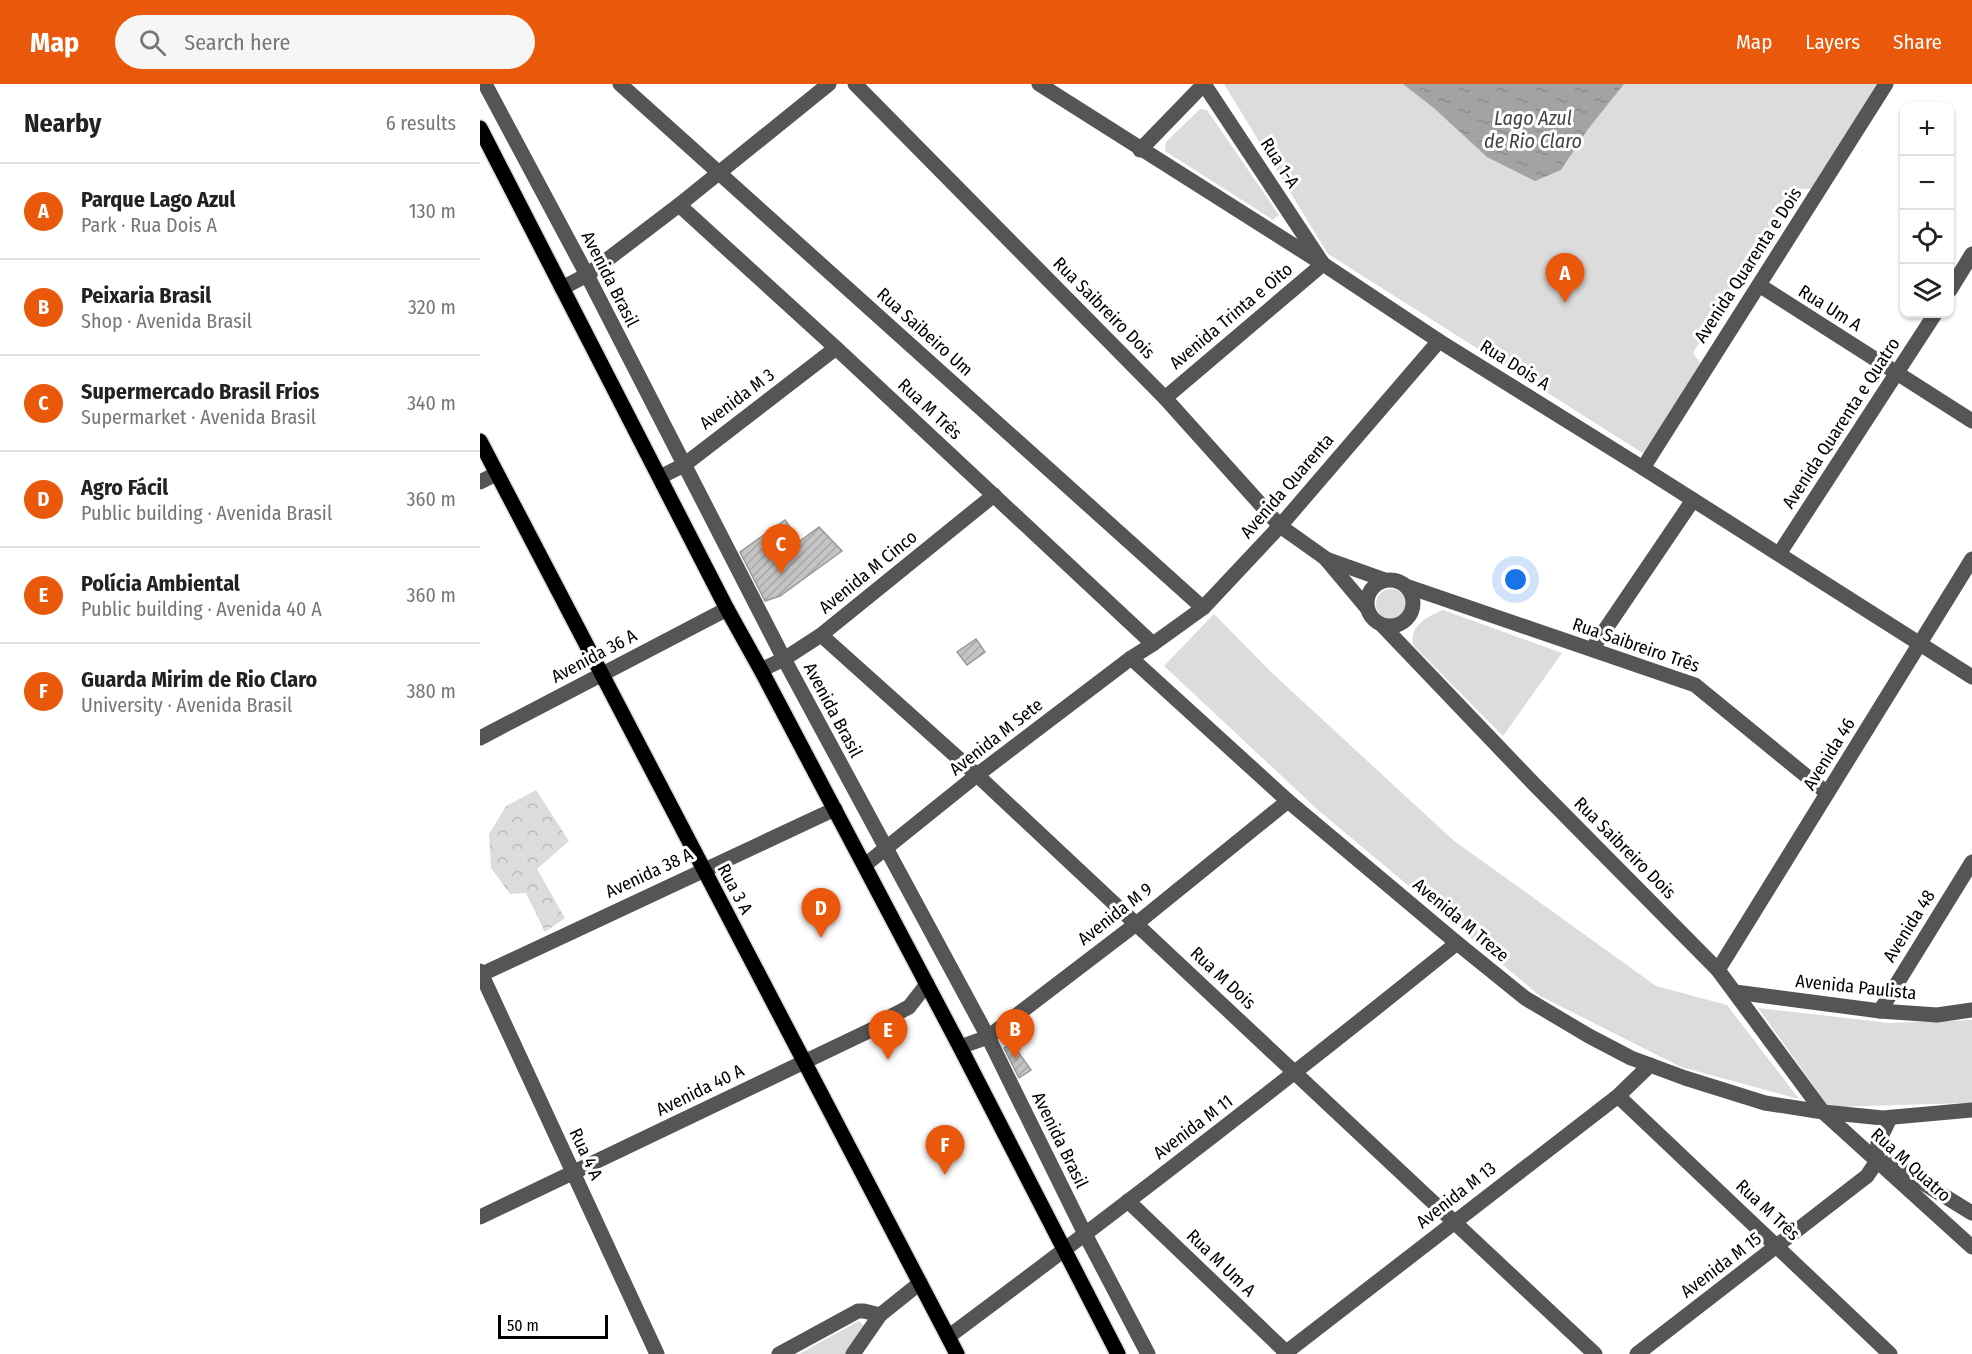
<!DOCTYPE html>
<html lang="en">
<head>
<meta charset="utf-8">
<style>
	:root { --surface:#fff; --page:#f6f6f6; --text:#222; --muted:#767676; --line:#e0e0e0; --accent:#ea580c }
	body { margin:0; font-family:"Fira Sans Condensed",sans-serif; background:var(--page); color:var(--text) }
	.controls { position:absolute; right:18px; top:18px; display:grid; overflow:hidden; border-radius:12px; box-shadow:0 2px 4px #0004 }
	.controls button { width:54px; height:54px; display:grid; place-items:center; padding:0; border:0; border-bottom:2px solid var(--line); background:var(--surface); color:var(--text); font:30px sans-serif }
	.scale { position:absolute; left:18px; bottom:15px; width:110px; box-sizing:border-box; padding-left:6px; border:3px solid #000; border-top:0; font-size:16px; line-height:21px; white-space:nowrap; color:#000; -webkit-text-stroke:4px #fff; paint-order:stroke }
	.you { position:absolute; left:1036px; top:496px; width:21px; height:21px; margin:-15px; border:4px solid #fff; border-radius:50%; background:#1a73e8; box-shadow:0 0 0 9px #1a73e833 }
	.badge { display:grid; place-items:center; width:39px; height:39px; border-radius:50%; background:var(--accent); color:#fff; font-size:20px; font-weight:700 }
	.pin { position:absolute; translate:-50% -50px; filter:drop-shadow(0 2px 3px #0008) }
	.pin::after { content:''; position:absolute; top:32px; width:21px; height:18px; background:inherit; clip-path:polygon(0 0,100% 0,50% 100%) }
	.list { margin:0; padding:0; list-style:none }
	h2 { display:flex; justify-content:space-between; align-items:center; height:78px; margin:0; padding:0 24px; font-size:26px }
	h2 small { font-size:20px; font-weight:400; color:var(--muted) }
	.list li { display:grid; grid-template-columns:39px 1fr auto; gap:18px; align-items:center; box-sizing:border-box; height:96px; padding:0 24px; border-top:2px solid var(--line) }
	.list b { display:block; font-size:22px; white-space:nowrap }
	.list p { margin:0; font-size:20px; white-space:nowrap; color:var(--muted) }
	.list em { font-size:20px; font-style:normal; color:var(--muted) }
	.icon { flex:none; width:33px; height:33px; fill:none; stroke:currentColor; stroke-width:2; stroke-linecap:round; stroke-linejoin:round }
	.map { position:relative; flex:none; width:1492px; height:1270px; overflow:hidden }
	header { display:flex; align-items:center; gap:36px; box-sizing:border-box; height:84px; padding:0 30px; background:var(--accent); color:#fff }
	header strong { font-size:28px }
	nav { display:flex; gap:33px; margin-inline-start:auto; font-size:21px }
	.search { width:420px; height:54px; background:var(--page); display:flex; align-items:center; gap:15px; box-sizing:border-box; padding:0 21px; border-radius:33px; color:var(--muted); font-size:22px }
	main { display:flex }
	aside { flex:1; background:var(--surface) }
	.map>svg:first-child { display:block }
</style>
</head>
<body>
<header>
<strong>Map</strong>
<div class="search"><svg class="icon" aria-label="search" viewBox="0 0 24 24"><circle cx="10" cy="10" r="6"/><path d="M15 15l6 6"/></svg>Search here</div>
<nav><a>Map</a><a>Layers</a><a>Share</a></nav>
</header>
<main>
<aside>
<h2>Nearby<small>6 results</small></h2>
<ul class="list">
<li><span class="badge">A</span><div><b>Parque Lago Azul</b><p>Park · Rua Dois A</p></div><em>130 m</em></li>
<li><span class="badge">B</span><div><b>Peixaria Brasil</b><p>Shop · Avenida Brasil</p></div><em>320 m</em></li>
<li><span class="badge">C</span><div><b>Supermercado Brasil Frios</b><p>Supermarket · Avenida Brasil</p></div><em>340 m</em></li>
<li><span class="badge">D</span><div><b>Agro Fácil</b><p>Public building · Avenida Brasil</p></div><em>360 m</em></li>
<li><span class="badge">E</span><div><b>Polícia Ambiental</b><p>Public building · Avenida 40 A</p></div><em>360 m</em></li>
<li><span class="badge">F</span><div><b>Guarda Mirim de Rio Claro</b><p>University · Avenida Brasil</p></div><em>380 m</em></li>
</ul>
</aside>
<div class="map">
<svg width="1492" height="1270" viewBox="0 0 1492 1270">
	<defs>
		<pattern id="forest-crowns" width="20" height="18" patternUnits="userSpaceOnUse" patternTransform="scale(1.5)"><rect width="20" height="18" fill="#dcdcdc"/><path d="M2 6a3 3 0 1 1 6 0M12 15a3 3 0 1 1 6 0" fill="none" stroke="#bbb"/></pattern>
		<pattern id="water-ripples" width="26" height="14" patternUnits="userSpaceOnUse" patternTransform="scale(1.5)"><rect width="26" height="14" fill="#a3a3a3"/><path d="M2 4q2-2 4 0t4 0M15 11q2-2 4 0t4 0" fill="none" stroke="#8b8b8b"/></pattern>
		<pattern id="building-hatch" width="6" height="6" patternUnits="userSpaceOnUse" patternTransform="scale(1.5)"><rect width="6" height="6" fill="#c4c4c4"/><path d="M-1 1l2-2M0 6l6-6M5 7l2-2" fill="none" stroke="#a7a7a7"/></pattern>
	</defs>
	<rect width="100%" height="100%" fill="#fff"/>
	<g fill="#dcdcdc">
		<path d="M744,0H1400L1334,105H1317L1213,269L1221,280L1166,369L1161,368L848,170Z"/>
		<path d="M720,25L727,26L799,131L793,136L685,67L686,58Z"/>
		<circle cx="911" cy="520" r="15"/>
		<path d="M963,526L1082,569L1023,652L934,562C927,543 948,532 963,526Z"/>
		<path d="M734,530L791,588L973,756L1176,902L1247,921L1319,1015L1201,983L1060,912L838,726L684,582Z"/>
		<path d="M1278,924L1410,939L1492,936V1019L1349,1023Z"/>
		<path d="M379,1237L386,1244L367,1270H319Z"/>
	</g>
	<path fill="url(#forest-crowns)" d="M56,706L89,757L57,785L85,834L65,848L46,809L30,810L11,784L9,750L26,722Z"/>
	<path fill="url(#water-ripples)" d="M923,0H1144L1108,45L1081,86L1055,97L1007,73L955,25Z"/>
	<g fill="url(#building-hatch)" stroke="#999" stroke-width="1.5">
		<path d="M305,436L320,457L339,443L362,467L300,512L285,517L260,468Z"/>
		<path d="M496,555L505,568L487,581L477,568Z"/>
		<path d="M532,959L551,986L539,994L524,964Z"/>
	</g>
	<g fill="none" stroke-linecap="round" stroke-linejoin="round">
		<g stroke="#dbdbdb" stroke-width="18">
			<g id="major">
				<path d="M0,44L247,525L281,586L480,963L638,1270"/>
				<path d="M0,357L477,1270"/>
			</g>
		</g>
		<g stroke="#555" stroke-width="15">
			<path d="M5,0L107,191L304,575L508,953L605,1150L668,1270"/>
			<path d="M140,0L723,524"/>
			<path d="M375,0L685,314L800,442L845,474L887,524"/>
			<path d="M559,0L843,180L959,257L1163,384L1492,593"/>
			<path d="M660,66L724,0"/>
			<path d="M199,121L356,264L673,560"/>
			<path d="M1279,201L1492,337"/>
			<path d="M82,204L107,191L199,121L349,0"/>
			<path d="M1470,206L1492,170"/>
			<path d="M685,314L843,180L724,0"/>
			<path d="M1163,384L1406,0"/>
			<path d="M180,393L204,381L356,264"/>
			<path d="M0,398L16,390"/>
			<path d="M1299,470L1455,230"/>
			<path d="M846,475L905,496"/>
			<circle cx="910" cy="519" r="23"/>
			<path d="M926,502L1215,601L1347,709"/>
			<path d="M902,541L1052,698L1238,886L1343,1028L1492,1163"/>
			<path d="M341,551L497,691L1115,1270"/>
			<path d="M1112,565L1213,416"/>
			<path d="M651,574L808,717L977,859L1045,914L1109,952L1151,974L1205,994L1285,1019L1343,1028L1403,1034L1492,1026"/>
			<path d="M281,586L304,575L341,551L514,411"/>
			<path d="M0,654L247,525"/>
			<path d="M385,781L497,691L651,574L673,560L723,524L800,442L959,257"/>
			<path d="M1238,886L1492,475"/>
			<path d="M0,887L177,1270"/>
			<path d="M0,891L355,725"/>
			<path d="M1255,908L1400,927L1457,931L1492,926"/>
			<path d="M1400,927L1492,778"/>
			<path d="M480,963L508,953L656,840L808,717"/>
			<path d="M1138,1012L1410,1270"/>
			<path d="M1409,1078L1492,1129"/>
			<path d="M648,1117L808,1270"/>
			<path d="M0,1133L393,945L410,933L429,923L447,900"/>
			<path d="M468,1253C640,1125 810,994 977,859"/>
			<path d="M299,1270L378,1227H384L400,1231"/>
			<path d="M373,1270L400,1231L440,1199"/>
			<path d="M804,1270L1138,1012L1170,981"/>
			<path d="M1157,1270L1387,1092L1397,1077L1398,1059L1410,1034"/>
		</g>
		<use href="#major" stroke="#000" stroke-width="15"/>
	</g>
	<g text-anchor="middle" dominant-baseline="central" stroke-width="6" stroke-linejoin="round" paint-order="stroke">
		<g font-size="18" fill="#000" stroke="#fff">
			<text transform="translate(800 79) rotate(57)">Rua 1-A</text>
			<text transform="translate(1268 181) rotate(-57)">Avenida Quarenta e Dois</text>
			<text transform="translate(130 195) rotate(63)">Avenida Brasil</text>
			<text transform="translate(624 224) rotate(45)">Rua Saibreiro Dois</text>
			<text transform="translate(1350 224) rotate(32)">Rua Um A</text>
			<text transform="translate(751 232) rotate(-40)">Avenida Trinta e Oito</text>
			<text transform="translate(445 248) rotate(42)">Rua Saibeiro Um</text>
			<text transform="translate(1035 281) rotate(32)">Rua Dois A</text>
			<text transform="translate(257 315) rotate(-37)">Avenida M 3</text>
			<text transform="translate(450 325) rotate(43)">Rua M Três</text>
			<text transform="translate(1361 339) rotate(-57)">Avenida Quarenta e Quatro</text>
			<text transform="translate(807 402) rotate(-49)">Avenida Quarenta</text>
			<text transform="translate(388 488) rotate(-39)">Avenida M Cinco</text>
			<text transform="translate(1156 561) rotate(19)">Rua Saibreiro Três</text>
			<text transform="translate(114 572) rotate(-28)">Avenida 36 A</text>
			<text transform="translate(353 626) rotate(62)">Avenida Brasil</text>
			<text transform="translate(516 653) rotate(-38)">Avenida M Sete</text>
			<text transform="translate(1349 670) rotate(-58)">Avenida 46</text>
			<text transform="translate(1145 764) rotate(45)">Rua Saibreiro Dois</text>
			<text transform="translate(169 789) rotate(-25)">Avenida 38 A</text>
			<text transform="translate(255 805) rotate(62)">Rua 3 A</text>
			<text transform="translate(635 830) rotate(-38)">Avenida M 9</text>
			<text transform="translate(981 836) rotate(40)">Avenida M Treze</text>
			<text transform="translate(1429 842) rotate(-58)">Avenida 48</text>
			<text transform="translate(743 894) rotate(43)">Rua M Dois</text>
			<text transform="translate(1376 903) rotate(6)">Avenida Paulista</text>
			<text transform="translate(220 1006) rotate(-26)">Avenida 40 A</text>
			<text transform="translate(713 1043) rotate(-37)">Avenida M 11</text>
			<text transform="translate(580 1056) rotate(64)">Avenida Brasil</text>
			<text transform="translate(106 1070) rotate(65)">Rua 4 A</text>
			<text transform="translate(1431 1081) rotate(42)">Rua M Quatro</text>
			<text transform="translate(976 1111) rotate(-38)">Avenida M 13</text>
			<text transform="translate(1288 1126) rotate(43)">Rua M Três</text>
			<text transform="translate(741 1179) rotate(44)">Rua M Um A</text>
			<text transform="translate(1241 1181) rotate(-37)">Avenida M 15</text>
		</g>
		<g font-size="20" font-style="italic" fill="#444" stroke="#fff">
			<text x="1053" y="34">Lago Azul<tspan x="1053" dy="23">de Rio Claro</tspan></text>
		</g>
	</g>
</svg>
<div class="controls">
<button>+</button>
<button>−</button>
<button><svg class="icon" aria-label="locate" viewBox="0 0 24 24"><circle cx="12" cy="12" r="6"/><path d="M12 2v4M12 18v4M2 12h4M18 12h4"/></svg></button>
<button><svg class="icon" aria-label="layers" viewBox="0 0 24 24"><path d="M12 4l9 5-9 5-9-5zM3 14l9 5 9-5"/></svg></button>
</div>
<div class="scale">50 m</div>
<div class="you"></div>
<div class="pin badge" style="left:1085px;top:219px">A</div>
<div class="pin badge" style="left:535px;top:975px">B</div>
<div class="pin badge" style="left:301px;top:490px">C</div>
<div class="pin badge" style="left:341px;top:854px">D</div>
<div class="pin badge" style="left:408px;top:976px">E</div>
<div class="pin badge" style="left:465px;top:1091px">F</div>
</div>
</main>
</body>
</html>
